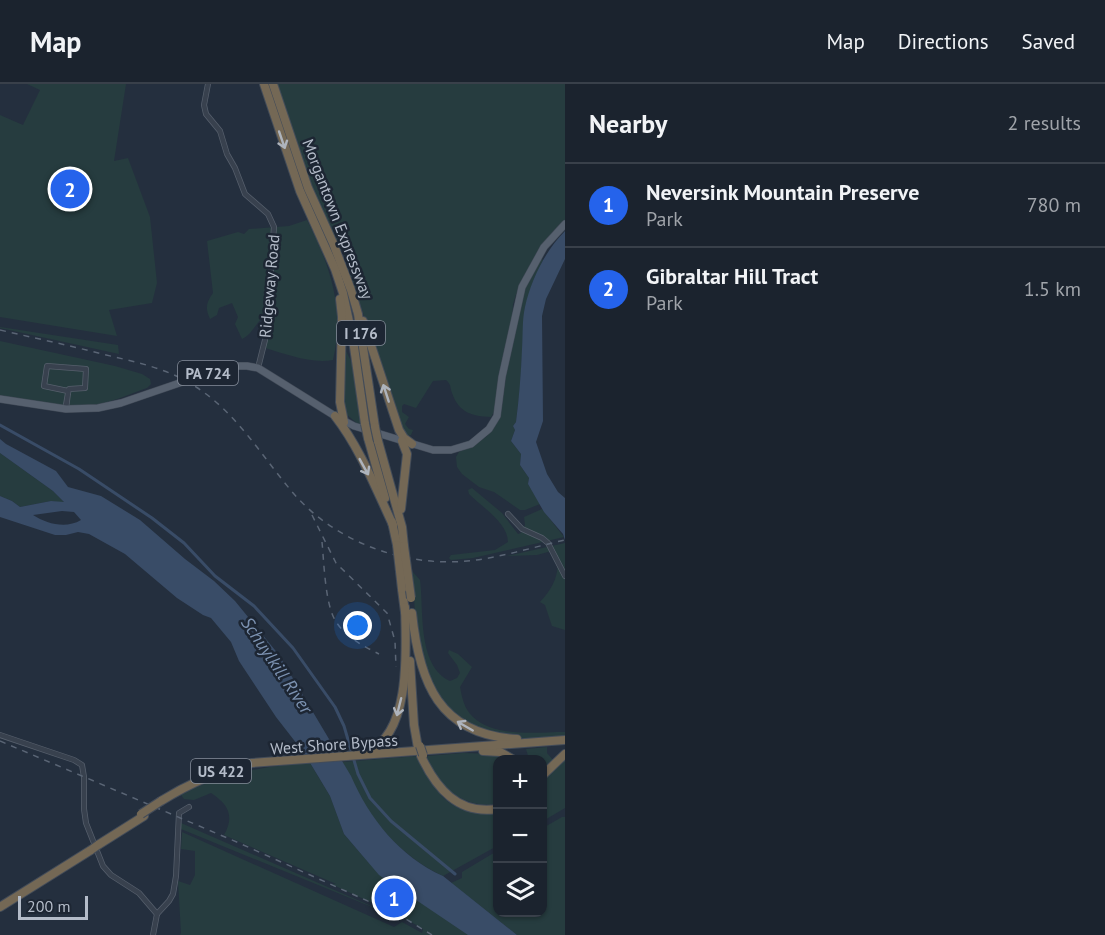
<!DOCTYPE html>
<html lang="en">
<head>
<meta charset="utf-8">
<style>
	:root { --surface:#1b232e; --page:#282f3a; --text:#f1f3f6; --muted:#a0a4aa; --line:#39404a; --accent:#2563eb }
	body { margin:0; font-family:"PT Sans",sans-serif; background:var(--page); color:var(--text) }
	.controls { position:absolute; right:18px; bottom:18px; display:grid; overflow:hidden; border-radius:12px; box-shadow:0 2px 4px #0004 }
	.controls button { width:54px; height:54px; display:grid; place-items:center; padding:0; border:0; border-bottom:2px solid var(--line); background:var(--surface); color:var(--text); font:30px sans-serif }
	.scale { position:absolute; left:18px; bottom:15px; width:70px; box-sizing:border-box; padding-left:6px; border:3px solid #b4bcc9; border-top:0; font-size:16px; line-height:21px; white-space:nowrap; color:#b4bcc9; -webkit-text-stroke:4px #1d2633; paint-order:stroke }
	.you { position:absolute; left:358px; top:542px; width:21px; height:21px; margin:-15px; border:4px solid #fff; border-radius:50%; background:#1a73e8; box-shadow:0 0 0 9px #1a73e833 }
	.badge { display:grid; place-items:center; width:39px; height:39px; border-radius:50%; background:var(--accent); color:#fff; font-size:20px; font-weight:700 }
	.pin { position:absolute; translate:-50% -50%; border:3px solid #fff; box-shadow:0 2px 6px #0006 }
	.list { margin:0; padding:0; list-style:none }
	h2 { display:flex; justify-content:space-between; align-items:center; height:78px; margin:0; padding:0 24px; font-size:26px }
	h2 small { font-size:20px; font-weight:400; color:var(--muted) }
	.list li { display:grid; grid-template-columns:39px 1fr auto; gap:18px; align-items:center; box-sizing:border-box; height:84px; padding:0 24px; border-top:2px solid var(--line) }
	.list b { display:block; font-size:22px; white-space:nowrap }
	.list p { margin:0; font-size:20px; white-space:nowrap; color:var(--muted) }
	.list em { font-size:20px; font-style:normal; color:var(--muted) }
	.icon { flex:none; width:33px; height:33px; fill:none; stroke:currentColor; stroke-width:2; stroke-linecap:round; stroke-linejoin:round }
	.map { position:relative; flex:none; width:565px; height:851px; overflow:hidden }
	header { display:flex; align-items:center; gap:36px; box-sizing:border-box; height:84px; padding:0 30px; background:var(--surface); border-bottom:2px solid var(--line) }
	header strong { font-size:28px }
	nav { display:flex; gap:33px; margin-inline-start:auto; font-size:21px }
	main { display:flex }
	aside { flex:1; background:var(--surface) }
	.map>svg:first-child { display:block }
</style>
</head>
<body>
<header>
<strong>Map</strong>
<nav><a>Map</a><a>Directions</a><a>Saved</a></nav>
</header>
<main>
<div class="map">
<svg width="565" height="851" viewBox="0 0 565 851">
	<rect width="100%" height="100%" fill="#242f3e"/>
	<g fill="#263c3f">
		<path d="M27,0H126L114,77L128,74L150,133L157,199L152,219L109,226L117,252L0,233V31L23,41L40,6Z"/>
		<path d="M277,0H565V136L537,168L519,202L513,220L512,236L494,328L491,333C472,332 459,329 452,309C450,303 451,300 446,296L433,297L416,324L404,320L402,322V328L409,333L405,340L409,345L413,346L411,351L407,352L403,349L348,184V178C315,122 296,61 277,0Z"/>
		<path d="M307,136C330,180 345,226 333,276C311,280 286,270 265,264L270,229C256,235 254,250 242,255L235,240L238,233L232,219L219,224L217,231L210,235C205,224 206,219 213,209L207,157L238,148L244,150L249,145L289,142Z"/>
		<path d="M539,173L543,176L534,195L525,224L520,303L516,338L513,342L515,346L511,357L521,370L520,381L529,394L528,400L540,420L525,426H520L494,408L479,403L462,390L457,383L456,373L459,368L476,360L487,352L501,329L507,285L523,206Z"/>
		<path d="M0,243L118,261L119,270L0,244Z"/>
		<path d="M0,257L115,282L142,290L150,295L151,300L147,304C130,310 112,318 94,321C64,325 30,316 0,311Z"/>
		<path d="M345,265L352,279L361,339L359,341L346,330L341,305Z"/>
		<path d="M0,369L53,407L65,419L51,417L20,423L12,417L0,412Z"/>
		<path d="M472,404L502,429L518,450L521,449L525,441L524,433L542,425L564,453L473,474L451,476L449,474L451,471L495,466L508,458C508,439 482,423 469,410L468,406Z"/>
		<path d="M565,459V546L552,542L545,521L540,518C554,503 562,487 555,466L537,471L507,472Z"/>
		<path d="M412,487L420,496C424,526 417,582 450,597L457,594L460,589L457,581L448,569L449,566L458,570L472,583L460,603C462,613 464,625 473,633C496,654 536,648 565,648V654H519L491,651L453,631L435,605L417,556Z"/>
		<path d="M547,663V669L553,676L543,688L542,676L529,675L526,665Z"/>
		<path d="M463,669L497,670L511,675L497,676V720C464,725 437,703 427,672Z"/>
		<path d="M418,672C426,695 443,722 468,727C477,729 488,728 497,728V762L443,792C408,776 377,745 359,711C353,700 349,689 342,678Z"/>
		<path d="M565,672V724L543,737L542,697L556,679Z"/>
		<path d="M310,679L330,712L344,750L369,779L483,851H180L181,849L178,797L190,801L195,791V767L181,765L182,748L394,843L402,838L422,849L423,845L401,832L331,800H336L224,751C235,732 228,720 211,709L194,716L184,715L181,711C222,689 264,682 310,679Z"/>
		<path d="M562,733H565V851H517L451,799L462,794V788L497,767V828H542L543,744Z"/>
		<path d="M181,739L394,832L181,745Z"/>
	</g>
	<g fill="#394c67" fill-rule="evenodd">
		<path d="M565,147V175L546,215L542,232L543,337L536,358L547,390L558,408L565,414V456L563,450L544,428L528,400L529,394L520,381L521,370L511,357L515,346L513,342L516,338C519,314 521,290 522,265C523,252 522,236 525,223C531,196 545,167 565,147Z"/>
		<path d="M0,355L6,360L56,387L68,403L101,412L140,436L185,475L214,497L235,517L279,571L351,692C369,734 400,773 443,792L517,851H468L379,791L344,750L330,712L318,692L304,669L276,633L239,577L231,558L211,534L203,531L177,514L125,470L89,450L78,448L66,451H55L0,433V412L12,417L20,423L51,417L64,418L53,407L0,369ZM62,427L74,428L81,436C66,445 47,440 33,431Z"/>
	</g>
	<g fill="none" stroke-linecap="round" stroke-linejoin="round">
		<path stroke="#394c67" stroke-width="3" d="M0,341L79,385L152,434L184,459L215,492L254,522L293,564L335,623L344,642L358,690L370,714L391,737L455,790"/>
		<g stroke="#565f6c" stroke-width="6">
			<g id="minor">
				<path d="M208,0L204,21L206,30L220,47L227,70L235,84L245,110L268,130L274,143L271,182V203L265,256L258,284"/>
				<path d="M68,307L44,302L47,282L86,285L85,304L69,305L68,309"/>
				<path d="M66,325L68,309L66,321"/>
				<path d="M508,430L522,445L542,454L548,459L565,492"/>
				<path d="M0,651L74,676L82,681L84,693V725L86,739L103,782L111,791L139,809L157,830L153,851"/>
				<path d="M157,830L169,817L173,810L176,792L179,729L189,723"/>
			</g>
		</g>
		<g stroke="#414a57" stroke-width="8">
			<path id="major" d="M0,315L66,325L98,324L121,319L229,282H247L258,284L335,332L354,342L433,366H451L471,360L489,345L497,332L502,293L522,203L544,163L565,140"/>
		</g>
		<g stroke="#434c59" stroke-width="10">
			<g id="highway">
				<path d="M264,0L300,107L335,185L343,209L353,256L365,340"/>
				<path d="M273,0L308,104L333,159L351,206L358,230L375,343"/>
				<path d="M340,215L342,233L340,318L344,338"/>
				<path d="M363,237L399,346L404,354L412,360"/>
				<path d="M335,332C360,364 376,405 393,441"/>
				<path d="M368,354L385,414"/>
				<path d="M378,357L402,443L404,462"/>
				<path d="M401,425L407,370L402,357"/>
				<path d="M392,438L397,461"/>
				<path d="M402,505L405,528"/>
				<path d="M412,529C419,598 439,651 517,655"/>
				<path d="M410,577L414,641L418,664"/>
				<path d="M367,667C412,651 406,562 405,523"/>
				<path d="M483,667L500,668L514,676"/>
				<path d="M421,672C436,704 458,731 497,725"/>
				<path d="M542,692L565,670"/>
				<path d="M161,717C190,699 219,686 252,679L565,656"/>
				<path d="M98,761L144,732"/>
				<path d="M0,823L91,766"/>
			</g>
		</g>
		<use href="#minor" stroke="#38414e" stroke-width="4.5"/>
		<use href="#major" stroke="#56606e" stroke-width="7"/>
		<use href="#highway" stroke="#746855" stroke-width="8"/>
		<g stroke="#5a6575" stroke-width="1.5" stroke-dasharray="6 6" stroke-linecap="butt">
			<path d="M0,246C34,254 68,261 102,270C135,278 168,284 196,303C237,329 263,374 294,410C336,458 404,483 467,477C500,474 533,463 565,456"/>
			<path d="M312,431L336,479L387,529L395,557L396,583"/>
			<path d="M322,458C324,478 325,519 335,536C344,552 363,562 379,570"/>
			<path d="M0,657L239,759L401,832L432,851"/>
		</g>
		<g stroke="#434c59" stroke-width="10" stroke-linecap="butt">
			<g id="highway-bridge">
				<path d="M365,340L368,354"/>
				<path d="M375,343L378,357"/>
				<path d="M397,461L402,505"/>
				<path d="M404,462L411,514"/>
				<path d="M420,662L423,671"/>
				<path d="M141,730L161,717"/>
				<path d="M91,766L98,761"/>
			</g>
		</g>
		<use href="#highway-bridge" stroke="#746855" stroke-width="8"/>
	</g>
	<defs><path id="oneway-shaft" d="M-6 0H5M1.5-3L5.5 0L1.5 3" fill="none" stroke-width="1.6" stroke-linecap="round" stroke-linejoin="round" transform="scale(1.5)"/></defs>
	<g stroke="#aeb4bd">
		<use href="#oneway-shaft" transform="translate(282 56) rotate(71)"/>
		<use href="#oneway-shaft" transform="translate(386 309) rotate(-108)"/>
		<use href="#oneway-shaft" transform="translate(364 383) rotate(61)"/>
		<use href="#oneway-shaft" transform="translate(399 623) rotate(104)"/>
		<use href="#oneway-shaft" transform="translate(465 642) rotate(-150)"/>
	</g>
	<g text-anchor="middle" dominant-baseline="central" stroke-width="5" stroke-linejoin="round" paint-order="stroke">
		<g fill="#1d2633" stroke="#878f9c" stroke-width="1.5">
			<rect x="337" y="237" width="48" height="24" rx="4.5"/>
			<rect x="178" y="277" width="60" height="24" rx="4.5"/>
			<rect x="191" y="675" width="60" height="24" rx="4.5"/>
		</g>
		<g font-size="15" font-weight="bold" fill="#b4bcc9">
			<text x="361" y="249">I 176</text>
			<text x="208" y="289">PA 724</text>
			<text x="221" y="687">US 422</text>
		</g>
		<g font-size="16" fill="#b4bcc9" stroke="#1d2633">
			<text transform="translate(338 135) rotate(69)">Morgantown Expressway</text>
			<text transform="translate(269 202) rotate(-85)">Ridgeway Road</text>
			<text transform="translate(334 660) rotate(-4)">West Shore Bypass</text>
		</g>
		<g font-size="18" font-style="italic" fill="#7c92b1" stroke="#1d2633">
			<text transform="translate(277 581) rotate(56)">Schuylkill River</text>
		</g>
	</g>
</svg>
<div class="controls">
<button>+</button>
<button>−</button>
<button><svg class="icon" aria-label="layers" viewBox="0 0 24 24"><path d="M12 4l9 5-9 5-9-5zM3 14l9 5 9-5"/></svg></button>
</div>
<div class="scale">200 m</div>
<div class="you"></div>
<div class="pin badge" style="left:394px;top:814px">1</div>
<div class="pin badge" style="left:70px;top:105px">2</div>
</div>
<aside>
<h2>Nearby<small>2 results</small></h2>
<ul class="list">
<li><span class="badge">1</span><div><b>Neversink Mountain Preserve</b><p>Park</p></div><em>780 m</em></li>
<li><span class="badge">2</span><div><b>Gibraltar Hill Tract</b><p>Park</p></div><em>1.5 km</em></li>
</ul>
</aside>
</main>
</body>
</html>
